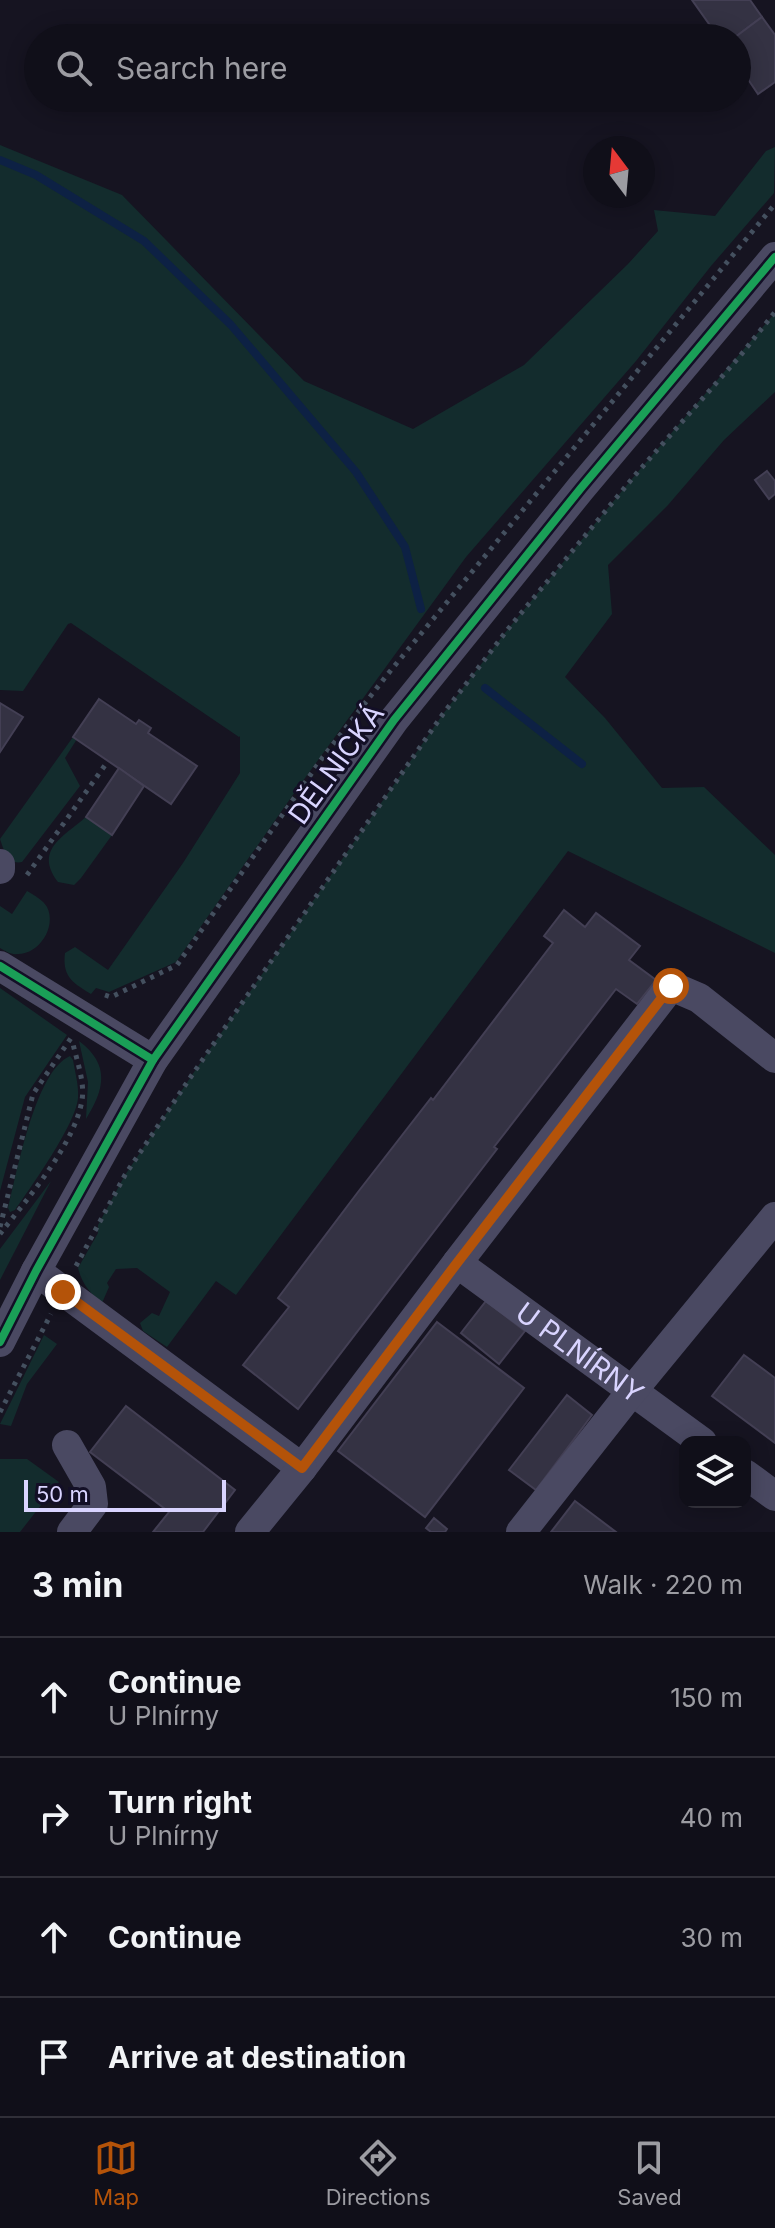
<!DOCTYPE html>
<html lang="en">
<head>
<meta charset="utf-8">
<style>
	:root { --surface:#100f19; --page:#191822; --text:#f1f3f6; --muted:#9c9ca2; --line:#302f38; --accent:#b45309 }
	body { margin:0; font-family:Inter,sans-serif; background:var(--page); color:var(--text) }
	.controls { position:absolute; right:24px; bottom:24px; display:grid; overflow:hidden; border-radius:16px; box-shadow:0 4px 20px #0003 }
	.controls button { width:72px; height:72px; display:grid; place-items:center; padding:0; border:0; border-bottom:2px solid var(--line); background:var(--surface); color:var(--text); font:40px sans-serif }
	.compass { position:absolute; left:583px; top:136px; width:72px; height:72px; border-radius:50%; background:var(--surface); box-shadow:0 4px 20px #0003; rotate:344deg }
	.scale { position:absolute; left:24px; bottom:20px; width:202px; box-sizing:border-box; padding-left:8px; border:4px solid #d9d4ff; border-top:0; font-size:22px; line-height:28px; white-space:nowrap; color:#d9d4ff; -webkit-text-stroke:6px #130f26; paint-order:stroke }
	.stop { position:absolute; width:24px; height:24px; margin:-18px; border:6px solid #b45309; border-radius:50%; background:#fff }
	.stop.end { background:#b45309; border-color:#fff; box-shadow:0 2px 8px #0008 }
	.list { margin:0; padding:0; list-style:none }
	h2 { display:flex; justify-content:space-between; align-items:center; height:104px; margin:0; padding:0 32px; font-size:34px }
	h2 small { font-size:26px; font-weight:400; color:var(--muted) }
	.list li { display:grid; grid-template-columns:52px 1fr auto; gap:24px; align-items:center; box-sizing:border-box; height:120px; padding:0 32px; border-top:2px solid var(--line) }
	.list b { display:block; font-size:30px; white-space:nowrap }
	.list p { margin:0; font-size:26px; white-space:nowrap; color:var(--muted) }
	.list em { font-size:26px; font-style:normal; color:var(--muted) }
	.icon { flex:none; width:44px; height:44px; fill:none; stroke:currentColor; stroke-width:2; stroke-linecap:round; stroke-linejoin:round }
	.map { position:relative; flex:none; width:775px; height:1532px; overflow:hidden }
	.search { position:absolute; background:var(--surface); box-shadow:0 4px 20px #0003; left:24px; right:24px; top:24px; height:88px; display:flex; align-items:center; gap:20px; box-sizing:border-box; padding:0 28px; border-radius:44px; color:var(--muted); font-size:30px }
	.sheet { height:584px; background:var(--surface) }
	nav { display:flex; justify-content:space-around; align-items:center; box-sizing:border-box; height:112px; border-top:2px solid var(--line); background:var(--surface); font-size:22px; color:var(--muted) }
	nav a { display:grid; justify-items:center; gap:4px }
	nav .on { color:var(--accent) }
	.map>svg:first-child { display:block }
</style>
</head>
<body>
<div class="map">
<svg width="775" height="1532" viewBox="0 0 775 1532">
	<rect width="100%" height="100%" fill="#161421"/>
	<g fill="#132c2d">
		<path d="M0,145L122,195L304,381L413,429L524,365L628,264L658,231L654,210L715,216L766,151L775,147L774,193L711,266L636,361L466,557L297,789L176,962L109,992L96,988L91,994C73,983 62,977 65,953L75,947L108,970L183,863L240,773V736L239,737L71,623L68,624L23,691L0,690Z"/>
		<path d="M775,313V392L724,440L668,505L608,565L612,614L565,677L605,718L662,788L704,787L775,855V953L568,851L236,1295L216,1281L167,1347L143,1331L140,1323L152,1313L159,1316L170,1292L137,1268L116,1269L107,1283L109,1287L102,1303C90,1293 82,1284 78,1268L98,1233V1225L125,1175L192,1075L443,714L508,629L636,474Z"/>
		<path d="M73,737L77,739L65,758L80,786L22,862C7,865 4,850 0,839Z"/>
		<path d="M86,817L112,835L81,878L74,885L58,882C34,850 63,837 86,817Z"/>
		<path d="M27,891C34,895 43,900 47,907C57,927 39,954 18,954C11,955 5,951 0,948V906L12,914Z"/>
		<path d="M0,988L67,1035L25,1097L0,1191Z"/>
		<path d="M79,1041C111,1065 104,1090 86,1119L88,1082Z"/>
		<path d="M70,1056L73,1060C75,1072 79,1086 78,1098C76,1124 31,1187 15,1210L10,1212L8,1208C17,1173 35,1071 70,1056Z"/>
		<path d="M51,1181L0,1280V1249Z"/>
		<path d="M44,1335L57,1344L27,1384L11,1426L0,1424Z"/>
		<path d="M0,1459H27L59,1482L20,1532H0Z"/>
	</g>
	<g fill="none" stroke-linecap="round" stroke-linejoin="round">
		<g stroke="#0d2144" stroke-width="8">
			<path d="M0,160L36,175L144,241L231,325L356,472L405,547L421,609"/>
			<path d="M485,688L582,764"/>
		</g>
	</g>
	<g fill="#343243" stroke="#433f54" stroke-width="2">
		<path d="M692,0H750L762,17L734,38H719Z"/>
		<path d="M762,17L775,35V82L758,94L737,63V38H734Z"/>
		<path d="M767,471L775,481V494L769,499L755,480Z"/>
		<path d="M99,699L136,724L139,720L151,728L148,733L197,766L171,804L73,737Z"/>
		<path d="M0,703L23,717L0,752Z"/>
		<path d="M119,768L144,786L112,835L86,817Z"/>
		<path d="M564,910L585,927L596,913L640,946L629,960L656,980L637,1004L616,989L494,1147L497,1149L298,1409L243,1365L289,1307L278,1298L358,1192L431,1098L433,1100L553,943L544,936Z"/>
		<path d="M486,1301L525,1331L499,1364L461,1333Z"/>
		<path d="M437,1322L524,1388L425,1517L338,1451Z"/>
		<path d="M744,1355L775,1378V1443L712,1396Z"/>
		<path d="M567,1395L592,1415L536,1490L509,1470Z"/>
		<path d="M126,1406L235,1490L203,1532H153L169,1512L90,1452Z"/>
		<path d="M575,1501L616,1532H551Z"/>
		<path d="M434,1518L447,1529L445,1532H431L426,1528Z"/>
	</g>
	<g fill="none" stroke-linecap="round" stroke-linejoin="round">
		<g stroke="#44505f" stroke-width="5" stroke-dasharray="4 6" stroke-linecap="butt">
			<path d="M27,875L108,761"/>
			<path d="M105,995L111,997L177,965L323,757L387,675L775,204"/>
			<path d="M0,1227L33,1094L71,1038"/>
			<path d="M0,1234C27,1199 75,1144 82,1100C85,1083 77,1061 73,1044"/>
			<path d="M76,1266L125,1175L192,1075L443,714L508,629L636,474L740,356L775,312"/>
			<path d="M0,1412L51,1314"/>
		</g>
		<g stroke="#4a4962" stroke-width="30">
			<path d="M0,864V869"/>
			<path d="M0,966L153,1060"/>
			<path d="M457,1263L671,986L699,998L775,1058"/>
			<path id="s1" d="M36,1271L302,1468L457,1263L702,1442"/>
			<path d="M0,1342L36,1271L153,1060L394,720L581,488L775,257"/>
			<path d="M67,1445L91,1487L93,1504L72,1532"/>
			<path d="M745,1474L775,1496"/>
			<path d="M250,1532L302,1468"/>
			<path d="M521,1532L632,1391L775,1217"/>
		</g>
		<g stroke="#130f26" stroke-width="13">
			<g id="cycleway">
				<path d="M0,966L153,1060"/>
				<path d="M0,1342L36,1271L153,1060L394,720L581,488L775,257"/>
			</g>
		</g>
		<use href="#cycleway" stroke="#1a9f57" stroke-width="8"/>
	</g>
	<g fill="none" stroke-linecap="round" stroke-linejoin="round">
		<path stroke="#b45309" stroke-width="10" d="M63,1292L302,1468L457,1263L671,986"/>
	</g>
	<g text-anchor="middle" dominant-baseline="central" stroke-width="6" stroke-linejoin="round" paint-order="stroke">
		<g font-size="28" fill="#d9d4ff" stroke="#130f26">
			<text transform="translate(336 764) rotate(-54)">DĚLNICKÁ</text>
			<text stroke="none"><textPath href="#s1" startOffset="740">U PLNÍRNY</textPath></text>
		</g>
	</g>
</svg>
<div class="controls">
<button><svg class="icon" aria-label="layers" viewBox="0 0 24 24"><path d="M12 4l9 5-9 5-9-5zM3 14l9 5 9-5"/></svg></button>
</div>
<svg class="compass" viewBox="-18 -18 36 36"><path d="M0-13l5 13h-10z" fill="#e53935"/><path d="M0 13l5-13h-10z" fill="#9c9ca2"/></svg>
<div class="scale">50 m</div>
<div class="stop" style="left:671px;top:986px"></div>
<div class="stop end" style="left:63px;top:1292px"></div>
<div class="search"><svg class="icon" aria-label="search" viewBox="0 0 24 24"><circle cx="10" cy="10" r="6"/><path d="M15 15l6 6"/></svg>Search here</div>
</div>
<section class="sheet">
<h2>3 min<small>Walk · 220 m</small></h2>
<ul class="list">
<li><svg class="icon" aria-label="ahead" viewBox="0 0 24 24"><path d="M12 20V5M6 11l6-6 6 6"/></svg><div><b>Continue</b><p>U Plnírny</p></div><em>150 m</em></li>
<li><svg class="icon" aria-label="right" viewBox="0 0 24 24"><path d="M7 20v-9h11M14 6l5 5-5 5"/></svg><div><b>Turn right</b><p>U Plnírny</p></div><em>40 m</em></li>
<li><svg class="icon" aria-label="ahead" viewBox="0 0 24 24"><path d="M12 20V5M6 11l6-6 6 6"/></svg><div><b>Continue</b></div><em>30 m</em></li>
<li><svg class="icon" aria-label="arrive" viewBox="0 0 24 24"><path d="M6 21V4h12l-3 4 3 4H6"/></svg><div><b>Arrive at destination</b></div></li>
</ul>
</section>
<nav>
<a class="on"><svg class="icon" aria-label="map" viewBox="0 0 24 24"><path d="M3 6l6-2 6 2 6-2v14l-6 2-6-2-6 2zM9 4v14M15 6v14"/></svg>Map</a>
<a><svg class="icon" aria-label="directions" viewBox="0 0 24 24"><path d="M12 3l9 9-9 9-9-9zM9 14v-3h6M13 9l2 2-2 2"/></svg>Directions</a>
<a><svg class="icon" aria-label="saved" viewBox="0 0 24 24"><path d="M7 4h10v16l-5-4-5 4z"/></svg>Saved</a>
</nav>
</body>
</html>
